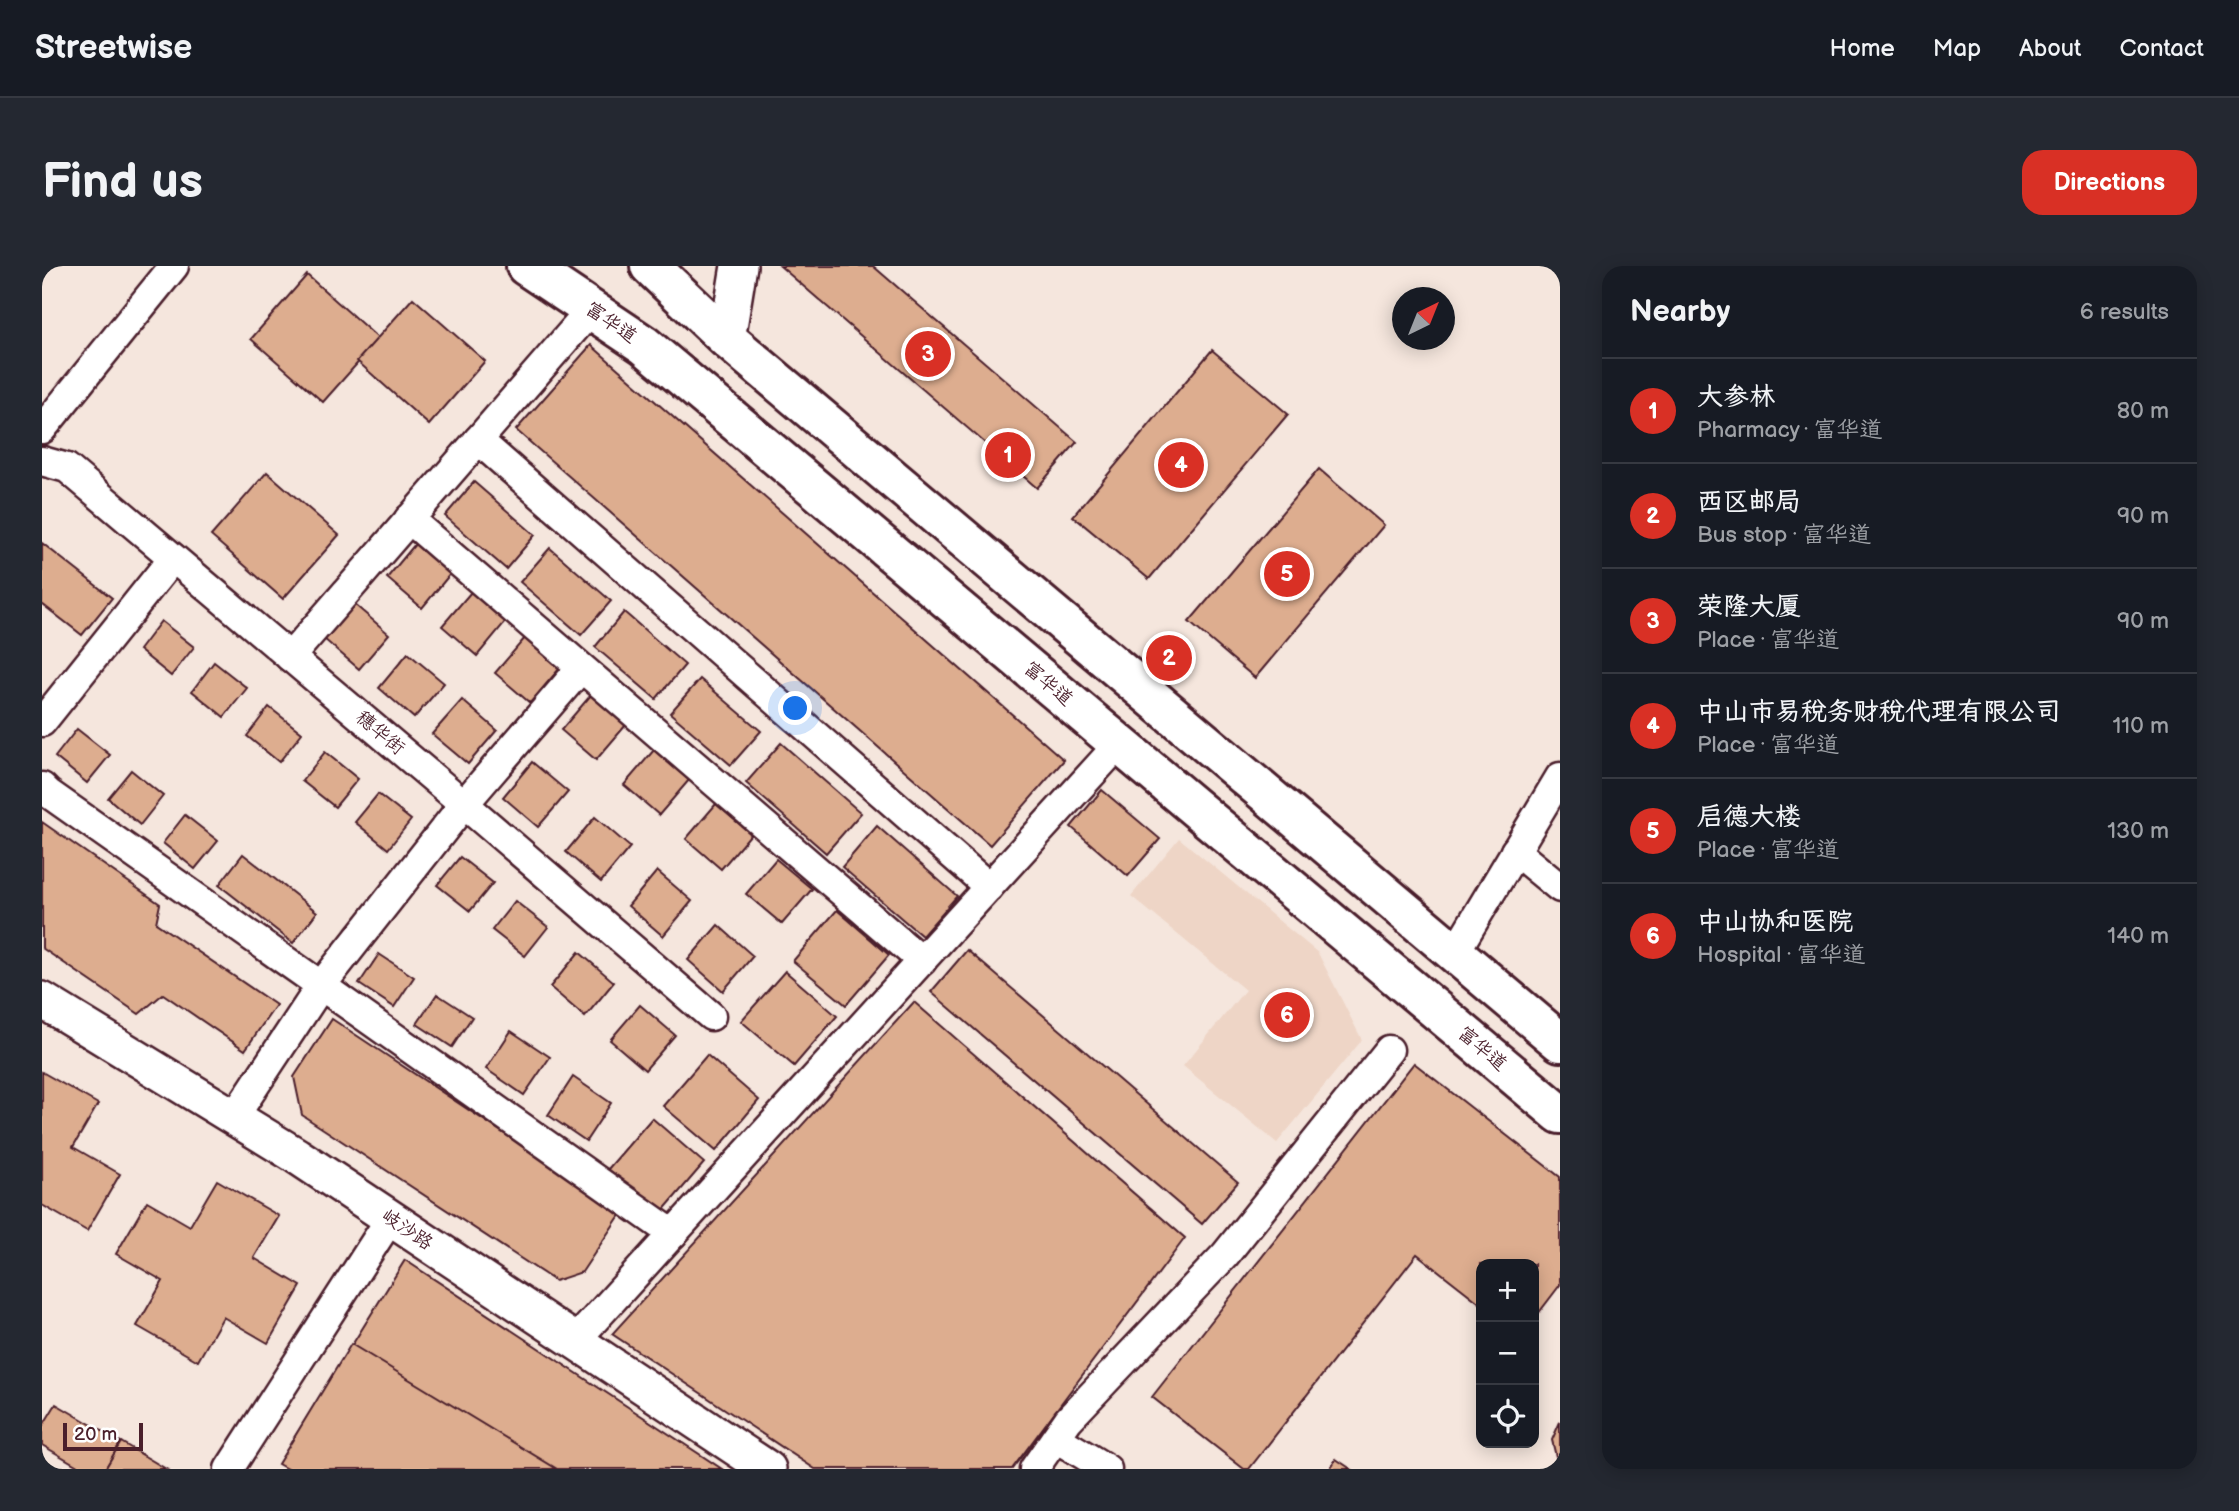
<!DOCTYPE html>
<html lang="en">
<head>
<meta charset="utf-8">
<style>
	:root { --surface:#171b24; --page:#242831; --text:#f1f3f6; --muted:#9ea1a6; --line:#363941; --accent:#d93025 }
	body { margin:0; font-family:"Balsamiq Sans","LXGW WenKai TC",sans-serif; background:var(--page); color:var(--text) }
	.controls { position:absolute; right:21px; bottom:21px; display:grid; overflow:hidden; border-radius:14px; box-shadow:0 4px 18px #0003 }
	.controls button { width:63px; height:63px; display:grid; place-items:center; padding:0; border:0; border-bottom:2px solid var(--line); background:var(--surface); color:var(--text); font:35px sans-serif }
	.compass { position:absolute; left:1350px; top:21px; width:63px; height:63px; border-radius:50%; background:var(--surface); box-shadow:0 4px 18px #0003; rotate:43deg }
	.scale { position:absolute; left:21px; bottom:18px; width:80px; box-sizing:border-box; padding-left:7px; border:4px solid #4a1f2b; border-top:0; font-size:19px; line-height:24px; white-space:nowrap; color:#4a1f2b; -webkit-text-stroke:5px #fff; paint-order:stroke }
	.you { position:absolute; left:754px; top:443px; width:24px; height:24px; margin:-18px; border:5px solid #fff; border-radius:50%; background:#1a73e8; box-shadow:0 0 0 10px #1a73e833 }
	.badge { display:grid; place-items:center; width:46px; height:46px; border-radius:50%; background:var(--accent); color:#fff; font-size:23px; font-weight:700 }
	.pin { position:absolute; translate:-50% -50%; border:4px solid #fff; box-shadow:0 2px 7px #0006 }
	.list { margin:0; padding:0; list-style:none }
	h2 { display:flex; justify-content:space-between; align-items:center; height:91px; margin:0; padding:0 28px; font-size:30px }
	h2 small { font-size:23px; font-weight:400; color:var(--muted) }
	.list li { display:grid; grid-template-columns:46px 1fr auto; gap:21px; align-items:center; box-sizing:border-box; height:105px; padding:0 28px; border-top:2px solid var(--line) }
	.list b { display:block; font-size:26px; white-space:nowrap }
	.list p { margin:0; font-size:23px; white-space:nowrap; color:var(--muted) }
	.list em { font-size:23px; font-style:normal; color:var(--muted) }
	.icon { flex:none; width:38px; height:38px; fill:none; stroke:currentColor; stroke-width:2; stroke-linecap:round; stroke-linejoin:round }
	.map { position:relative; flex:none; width:1518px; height:1203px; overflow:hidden; border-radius:21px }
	header { display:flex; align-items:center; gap:42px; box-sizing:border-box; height:98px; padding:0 35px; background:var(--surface); border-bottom:2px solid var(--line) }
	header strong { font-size:33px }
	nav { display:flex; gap:38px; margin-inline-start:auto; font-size:24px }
	.intro { display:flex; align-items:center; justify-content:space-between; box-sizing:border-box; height:168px; padding:0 42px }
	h1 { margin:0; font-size:49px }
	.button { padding:18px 32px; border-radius:21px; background:var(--accent); color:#fff; font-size:24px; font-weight:700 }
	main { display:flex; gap:42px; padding:0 42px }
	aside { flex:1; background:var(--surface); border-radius:21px; box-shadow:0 4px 18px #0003 }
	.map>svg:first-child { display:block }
</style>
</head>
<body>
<header>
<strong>Streetwise</strong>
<nav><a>Home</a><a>Map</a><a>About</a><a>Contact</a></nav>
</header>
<div class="intro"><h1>Find us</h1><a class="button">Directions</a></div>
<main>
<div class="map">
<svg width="1518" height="1203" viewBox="0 0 1518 1203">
	<rect width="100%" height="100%" fill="#f5e6dd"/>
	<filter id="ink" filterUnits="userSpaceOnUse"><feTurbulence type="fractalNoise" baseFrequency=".0143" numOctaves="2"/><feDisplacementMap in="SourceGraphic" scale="14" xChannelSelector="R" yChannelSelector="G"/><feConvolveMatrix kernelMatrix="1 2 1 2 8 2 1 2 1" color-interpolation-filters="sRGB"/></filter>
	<g filter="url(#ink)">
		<path fill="#eed5c6" d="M1137,572L1276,687L1320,774L1235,877L1141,800L1203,724L1089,630Z"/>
		<g fill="#ddad8f" stroke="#4a1f2b" stroke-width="2">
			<path d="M738,0H831L1035,176L995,222Z"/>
			<path d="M265,9L337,73L281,136L209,73Z"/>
			<path d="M371,32L443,95L387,159L315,95Z"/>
			<path d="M549,79L1022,494L948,579L474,164Z"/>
			<path d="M1170,84L1246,148L1107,313L1031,250Z"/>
			<path d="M1277,203L1342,259L1213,412L1147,356Z"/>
			<path d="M225,206L297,269L241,333L169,270Z"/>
			<path d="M432,216L493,269L464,303L403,250Z"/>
			<path d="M0,277L70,332L40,369L0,338Z"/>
			<path d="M374,277L409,307L380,342L345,312Z"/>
			<path d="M508,282L569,335L539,369L478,316Z"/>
			<path d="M429,326L464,355L435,390L400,360Z"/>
			<path d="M312,338L347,368L317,403L282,373Z"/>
			<path d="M582,346L643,399L614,433L553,381Z"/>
			<path d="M119,355L152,381L129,410L97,384Z"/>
			<path d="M483,372L518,402L488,437L453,407Z"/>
			<path d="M366,387L402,417L372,452L337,422Z"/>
			<path d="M172,396L205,422L182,451L150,425Z"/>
			<path d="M658,413L719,465L689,499L628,447Z"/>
			<path d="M549,429L584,459L554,494L519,464Z"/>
			<path d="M420,434L455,464L426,498L390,468Z"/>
			<path d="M227,441L260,467L237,496L205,470Z"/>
			<path d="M35,463L68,489L45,517L13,491Z"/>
			<path d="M739,477L819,547L784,587L704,517Z"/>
			<path d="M612,484L647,514L617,549L582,519Z"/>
			<path d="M283,486L316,513L293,541L260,515Z"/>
			<path d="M490,496L526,526L496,561L461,531Z"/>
			<path d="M89,504L121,530L98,559L66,532Z"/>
			<path d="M1060,524L1118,573L1086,610L1029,561Z"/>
			<path d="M336,528L369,554L346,583L313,556Z"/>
			<path d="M674,538L709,568L679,603L644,573Z"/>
			<path d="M143,549L176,575L153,603L121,577Z"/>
			<path d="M553,551L588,581L559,616L524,586Z"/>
			<path d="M0,556L118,638L114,657L234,739L203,784L121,728L97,748L0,682Z"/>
			<path d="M835,560L915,630L880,670L800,601Z"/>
			<path d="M201,588L275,646L251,677L177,619Z"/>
			<path d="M418,591L451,617L428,645L395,619Z"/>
			<path d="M734,593L770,623L740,658L704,628Z"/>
			<path d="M615,605L650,635L621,670L586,640Z"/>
			<path d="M473,635L506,661L483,690L450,664Z"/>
			<path d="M795,644L847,689L804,739L751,695Z"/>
			<path d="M676,659L711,690L681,725L646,694Z"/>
			<path d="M925,684L1196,916L1160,958L889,726Z"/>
			<path d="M537,686L572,716L543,751L508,721Z"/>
			<path d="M337,688L372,711L352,741L317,718Z"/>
			<path d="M743,705L795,750L752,800L699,755Z"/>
			<path d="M395,728L430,751L410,781L375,758Z"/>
			<path d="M872,736L1143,972L970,1203H773L570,1068Z"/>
			<path d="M598,739L633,769L603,804L568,774Z"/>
			<path d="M290,753L580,946L540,1006L513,1015L260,849L252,811Z"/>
			<path d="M469,765L508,791L482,829L444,803Z"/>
			<path d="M665,789L717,834L674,885L621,840Z"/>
			<path d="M1372,797L1518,911V1019L1492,1053V998H1439V1038L1375,988L1207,1203H1202L1110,1131Z"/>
			<path d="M0,806L56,838L31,881L78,908L45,965L0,939Z"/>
			<path d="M531,811L569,837L544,875L506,849Z"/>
			<path d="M610,852L662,897L619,947L566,903Z"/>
			<path d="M175,914L237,950L212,992L259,1020L226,1077L181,1051L156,1095L95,1060L121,1015L74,988L105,935L148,960Z"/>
			<path d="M363,994L680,1203H292L249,1177Z"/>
			<path d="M309,1078L515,1203H245L236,1198Z"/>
			<path d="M14,1138L79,1176L63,1203H41L0,1179V1161Z"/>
			<path d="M1518,1156V1203H1517L1510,1174Z"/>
			<path d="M79,1176L124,1203H63Z"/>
			<path d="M1294,1193L1309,1203H1288Z"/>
		</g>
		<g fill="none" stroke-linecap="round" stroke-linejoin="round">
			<g stroke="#4a1f2b" stroke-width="33">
				<g id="minor">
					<path d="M0,163L132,0"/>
					<path d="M436,174L947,621"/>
					<path d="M0,195L25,202L422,538L669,750"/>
					<path d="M367,253L880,695"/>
					<path d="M248,391L549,44"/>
					<path d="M0,456L131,292"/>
					<path d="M0,521L6,527L631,968"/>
					<path d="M1473,585L1518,622"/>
					<path d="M1412,688L1518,511"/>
					<path d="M192,851L278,721L422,538L539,402"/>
					<path d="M533,1075L1077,478"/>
					<path d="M1014,1172L1065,1203"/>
					<path d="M187,1203L348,953"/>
					<path d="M992,1203L1026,1154L1183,989L1347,784"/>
				</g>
			</g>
			<g stroke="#4a1f2b" stroke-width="40">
				<g id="tertiary">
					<path d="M685,73L697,0"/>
					<path d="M0,734L255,890L726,1203"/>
				</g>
			</g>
			<g stroke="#4a1f2b" stroke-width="44">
				<g id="secondary">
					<path d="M484,0L602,79L1518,848"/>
					<path d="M608,0L685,73L1518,776"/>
				</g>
			</g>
			<use href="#minor" stroke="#fff" stroke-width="28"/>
			<use href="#tertiary" stroke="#fff" stroke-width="35"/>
			<use href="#secondary" stroke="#fff" stroke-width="38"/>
		</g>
	</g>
	<g text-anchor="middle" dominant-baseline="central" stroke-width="5" stroke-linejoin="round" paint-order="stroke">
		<g font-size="19" fill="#4a1f2b" stroke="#fff">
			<text transform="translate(569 57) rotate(34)">富华道</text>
			<text transform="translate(1006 418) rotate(40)">富华道</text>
			<text transform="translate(338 467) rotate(40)">穗华街</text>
			<text transform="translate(1440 783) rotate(40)">富华道</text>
			<text transform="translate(365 964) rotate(34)">岐沙路</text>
		</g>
	</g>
</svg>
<div class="controls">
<button>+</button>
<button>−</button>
<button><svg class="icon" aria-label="locate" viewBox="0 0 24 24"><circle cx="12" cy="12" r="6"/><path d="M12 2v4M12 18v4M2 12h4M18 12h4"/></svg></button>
</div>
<svg class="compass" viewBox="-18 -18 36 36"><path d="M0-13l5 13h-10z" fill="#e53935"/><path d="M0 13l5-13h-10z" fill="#9ea1a6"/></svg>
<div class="scale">20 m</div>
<div class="you"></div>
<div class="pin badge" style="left:966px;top:189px">1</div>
<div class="pin badge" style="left:1127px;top:392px">2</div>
<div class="pin badge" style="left:886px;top:88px">3</div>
<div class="pin badge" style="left:1139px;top:199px">4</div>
<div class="pin badge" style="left:1245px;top:308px">5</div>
<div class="pin badge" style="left:1245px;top:749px">6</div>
</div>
<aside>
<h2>Nearby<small>6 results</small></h2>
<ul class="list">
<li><span class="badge">1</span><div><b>大参林</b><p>Pharmacy · 富华道</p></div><em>80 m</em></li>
<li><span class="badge">2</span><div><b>西区邮局</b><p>Bus stop · 富华道</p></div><em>90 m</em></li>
<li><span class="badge">3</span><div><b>荣隆大厦</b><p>Place · 富华道</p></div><em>90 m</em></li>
<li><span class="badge">4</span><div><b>中山市易税务财税代理有限公司</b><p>Place · 富华道</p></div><em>110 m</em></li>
<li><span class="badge">5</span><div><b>启德大楼</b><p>Place · 富华道</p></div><em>130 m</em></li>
<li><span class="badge">6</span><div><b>中山协和医院</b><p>Hospital · 富华道</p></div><em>140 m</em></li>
</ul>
</aside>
</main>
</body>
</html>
